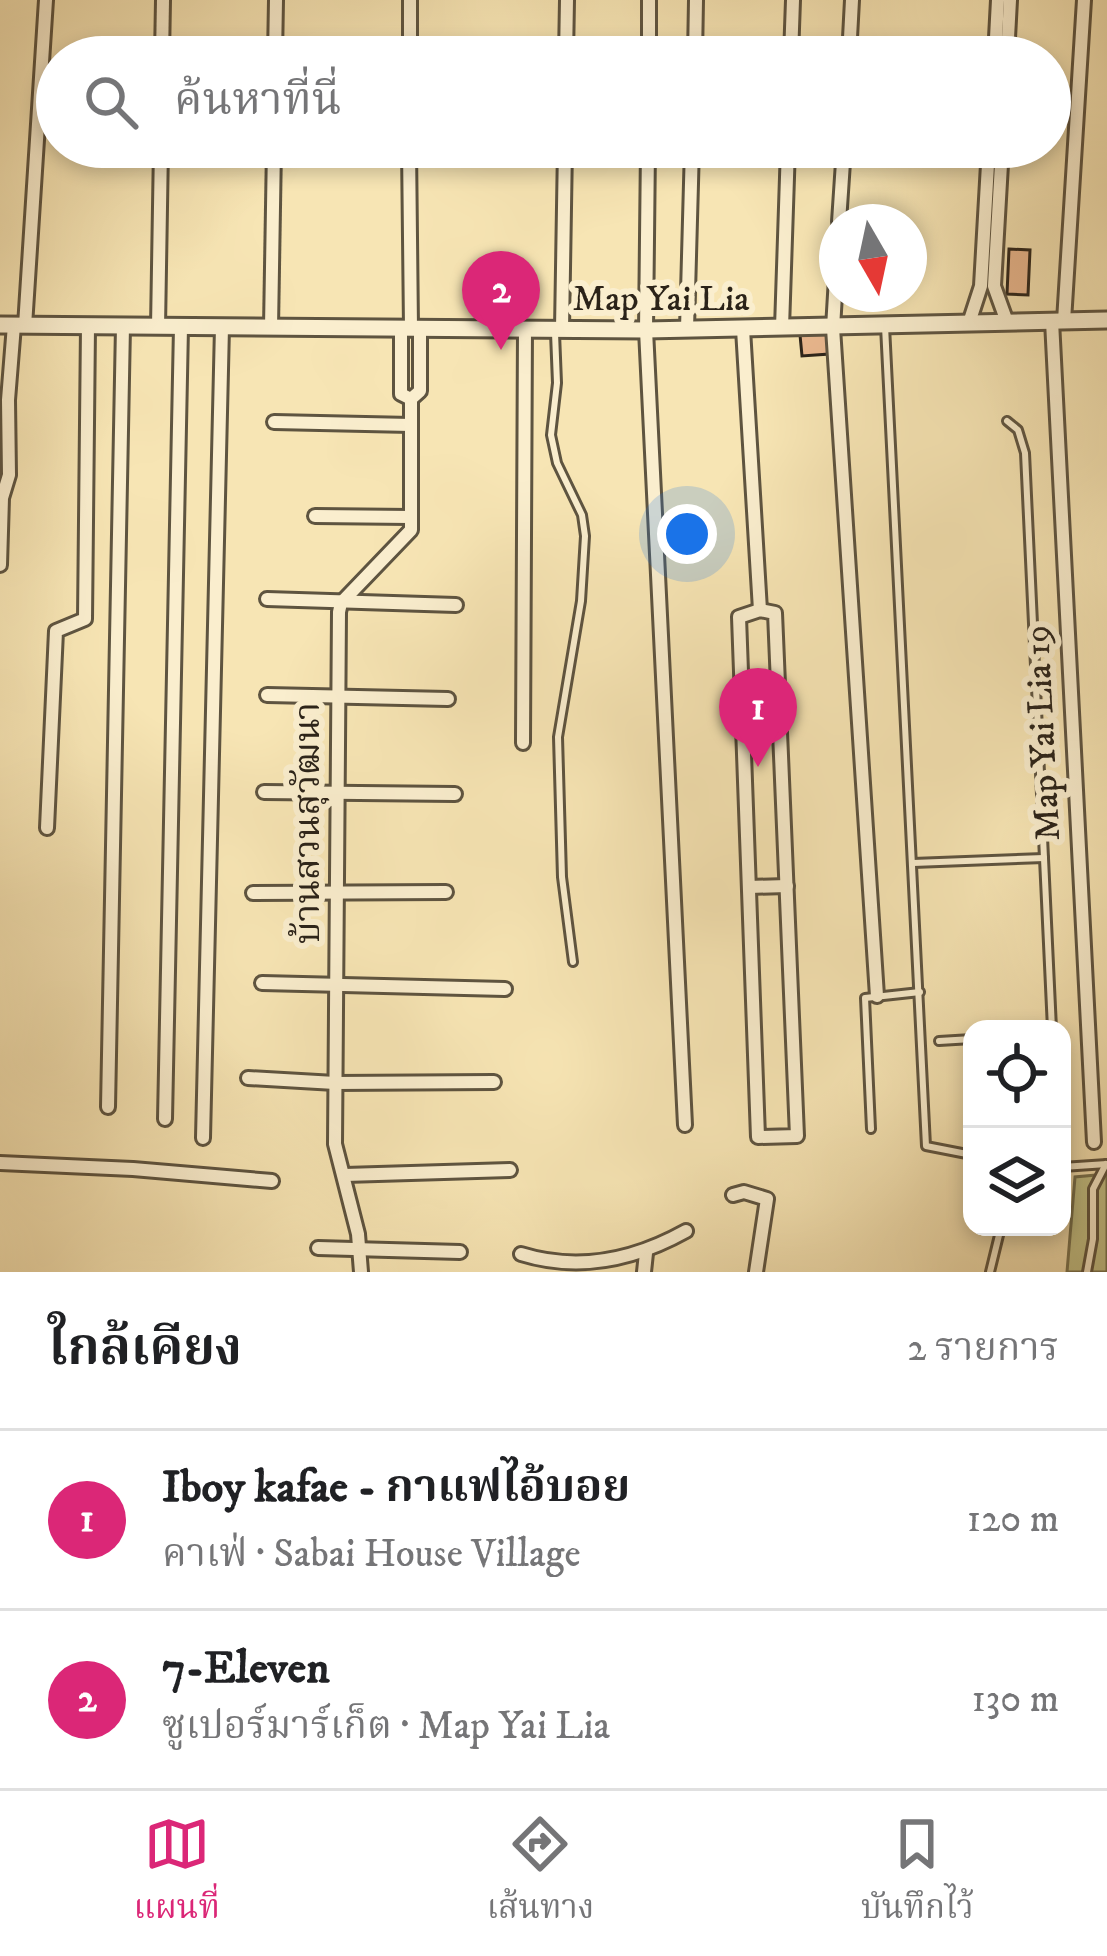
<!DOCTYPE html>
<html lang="th">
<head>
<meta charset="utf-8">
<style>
	:root { --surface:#fff; --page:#f6f6f6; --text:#202124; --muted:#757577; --line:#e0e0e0; --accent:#db2777 }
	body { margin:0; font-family:"IM FELL DW Pica","Noto Serif Thai",serif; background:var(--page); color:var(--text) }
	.controls { position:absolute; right:36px; bottom:36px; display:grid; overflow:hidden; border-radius:24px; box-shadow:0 6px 18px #0003 }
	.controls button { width:108px; height:108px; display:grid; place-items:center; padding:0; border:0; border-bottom:3px solid var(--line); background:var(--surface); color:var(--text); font:60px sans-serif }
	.compass { position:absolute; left:819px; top:204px; width:108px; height:108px; border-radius:50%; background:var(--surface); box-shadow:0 6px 18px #0003; rotate:171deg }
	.you { position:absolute; left:687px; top:534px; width:42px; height:42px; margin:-30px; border:9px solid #fff; border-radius:50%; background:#1a73e8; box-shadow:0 0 0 18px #1a73e833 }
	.badge { display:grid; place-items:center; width:78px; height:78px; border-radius:50%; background:var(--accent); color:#fff; font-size:39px; font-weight:700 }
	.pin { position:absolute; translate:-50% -99px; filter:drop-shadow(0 3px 6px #0008) }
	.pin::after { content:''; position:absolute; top:63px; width:42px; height:36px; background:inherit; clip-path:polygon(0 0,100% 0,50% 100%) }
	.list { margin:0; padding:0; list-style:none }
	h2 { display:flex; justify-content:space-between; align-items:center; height:156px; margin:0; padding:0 48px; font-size:51px }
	h2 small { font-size:39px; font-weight:400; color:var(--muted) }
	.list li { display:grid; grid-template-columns:78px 1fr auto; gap:36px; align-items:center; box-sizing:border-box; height:180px; padding:0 48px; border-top:3px solid var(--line) }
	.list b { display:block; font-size:45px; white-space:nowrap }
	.list p { margin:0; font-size:39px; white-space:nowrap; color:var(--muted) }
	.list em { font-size:39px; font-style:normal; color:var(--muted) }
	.icon { flex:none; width:66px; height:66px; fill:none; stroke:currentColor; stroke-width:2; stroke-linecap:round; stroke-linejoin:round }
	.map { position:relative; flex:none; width:1107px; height:1272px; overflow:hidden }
	.search { position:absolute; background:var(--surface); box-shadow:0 6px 18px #0003; left:36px; right:36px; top:36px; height:132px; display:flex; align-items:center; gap:30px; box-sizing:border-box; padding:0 42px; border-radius:66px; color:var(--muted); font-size:45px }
	.sheet { height:516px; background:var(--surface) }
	nav { display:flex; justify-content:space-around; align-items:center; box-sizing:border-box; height:168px; border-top:3px solid var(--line); background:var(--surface); font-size:33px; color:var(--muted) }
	nav a { display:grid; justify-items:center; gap:6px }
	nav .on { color:var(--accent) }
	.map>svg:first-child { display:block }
</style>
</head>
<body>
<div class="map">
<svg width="1107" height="1272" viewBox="0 0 1107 1272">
	<rect width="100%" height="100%" fill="#f7e5b4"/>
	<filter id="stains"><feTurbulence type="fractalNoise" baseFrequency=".00167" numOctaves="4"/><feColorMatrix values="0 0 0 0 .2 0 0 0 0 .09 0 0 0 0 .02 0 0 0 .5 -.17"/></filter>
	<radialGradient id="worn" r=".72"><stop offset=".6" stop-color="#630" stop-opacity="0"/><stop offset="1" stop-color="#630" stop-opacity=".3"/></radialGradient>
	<path fill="#c3c389" stroke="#777351" stroke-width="3" d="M1107,1174V1272H1067L1075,1177Z"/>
	<g fill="#e9b78e" stroke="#2b2319" stroke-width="3">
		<path d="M1009,249L1030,250L1028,295L1007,294Z"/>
		<path d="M828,333L829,354L802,356L800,335Z"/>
	</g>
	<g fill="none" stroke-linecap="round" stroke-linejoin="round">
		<g stroke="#5e5440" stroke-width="12">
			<g id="service">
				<path d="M885,326L926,1146L972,1155"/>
				<path d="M555,333L557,383L551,435L557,463L582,515L585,536L581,601L558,737L562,877L573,962"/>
				<path d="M1007,421L1018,430L1025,453L1052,1029"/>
				<path d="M913,863L1044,858"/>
				<path d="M939,1041L972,1039"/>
				<path d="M871,1129L865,998L920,992"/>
				<path d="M1062,1167L1107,1164"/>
				<path d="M990,1272L1001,1227"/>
				<path d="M1087,1272L1093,1239V1189L1106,1164"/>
			</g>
		</g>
		<g stroke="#5e5440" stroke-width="18">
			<g id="minor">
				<path d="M162,57L163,0"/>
				<path d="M275,57L276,0"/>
				<path d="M410,57V0"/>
				<path d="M566,57L567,0"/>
				<path d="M649,57V0"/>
				<path d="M695,57L696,0"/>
				<path d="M791,57L793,0"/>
				<path d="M849,57L852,0"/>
				<path d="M995,57L998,0"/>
				<path d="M1007,57L1010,0"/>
				<path d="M409,147L411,328"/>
				<path d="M648,147L646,330L685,1125"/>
				<path d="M1002,147L994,286L1007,322"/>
				<path d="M839,222L844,147"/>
				<path d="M837,261L833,328L877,996"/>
				<path d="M1052,321L1094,1142"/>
				<path d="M1064,321L1084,0"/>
				<path d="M969,323L981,286L989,147"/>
				<path d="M25,326L46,0"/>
				<path d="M158,327L161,147"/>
				<path d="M271,328L274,147"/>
				<path d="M782,328L788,147"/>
				<path d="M401,329V394L411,399"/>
				<path d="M562,329L565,147"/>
				<path d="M687,329L692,147"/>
				<path d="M743,329L760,610"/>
				<path d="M274,422L411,425"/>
				<path d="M315,516L410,517"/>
				<path d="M0,565L2,498L9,475L8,400L14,325"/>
				<path d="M267,599L456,605"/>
				<path d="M760,610L775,613L797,1136L758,1137L739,617Z"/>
				<path d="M267,695L448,699"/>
				<path d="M523,743L525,329"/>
				<path d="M264,792L455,794"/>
				<path d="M47,828L56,631L85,619L88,326"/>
				<path d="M749,887L787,886"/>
				<path d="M253,893L446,892"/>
				<path d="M262,983L505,989"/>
				<path d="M248,1078L335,1083L494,1082"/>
				<path d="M108,1107L123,326"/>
				<path d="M165,1119L181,327"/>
				<path d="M203,1138L222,327"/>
				<path d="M0,1163L133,1169L272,1181"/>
				<path d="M345,1175L510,1170"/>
				<path d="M733,1195L744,1192L767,1199L756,1272"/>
				<path d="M318,1248L460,1252"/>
				<path d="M521,1254C579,1272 634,1260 686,1231"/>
				<path d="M361,1272L358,1234L335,1144L339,612L341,603L411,530V399L420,391V329"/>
				<path d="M644,1272L646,1253"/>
			</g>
		</g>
		<g stroke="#5e5440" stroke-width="21">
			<path id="tertiary" d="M0,325L646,330L1107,320"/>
		</g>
		<use href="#service" stroke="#faeece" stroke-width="6"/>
		<use href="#minor" stroke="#faeece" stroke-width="12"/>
		<use href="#tertiary" stroke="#faeece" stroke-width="15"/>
	</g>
	<g text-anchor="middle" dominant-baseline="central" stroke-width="12" stroke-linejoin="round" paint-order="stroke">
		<g font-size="36" fill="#2b2319" stroke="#faeece">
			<text x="661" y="299">Map Yai Lia</text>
			<text transform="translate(1043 733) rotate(-93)">Map Yai Lia 19</text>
			<text transform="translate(308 823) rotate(-90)">บ้านสวนสุวัฒนา</text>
		</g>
	</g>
	<rect width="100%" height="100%" filter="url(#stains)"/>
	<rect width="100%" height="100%" fill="url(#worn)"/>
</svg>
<div class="controls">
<button><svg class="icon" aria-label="locate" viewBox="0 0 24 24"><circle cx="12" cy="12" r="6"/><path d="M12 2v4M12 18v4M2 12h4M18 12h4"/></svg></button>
<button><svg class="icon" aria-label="layers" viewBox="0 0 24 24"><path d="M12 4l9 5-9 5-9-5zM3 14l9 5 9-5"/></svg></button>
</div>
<svg class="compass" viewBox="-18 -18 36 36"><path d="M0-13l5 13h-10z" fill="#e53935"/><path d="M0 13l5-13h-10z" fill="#757577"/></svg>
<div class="you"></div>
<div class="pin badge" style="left:758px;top:767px">1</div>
<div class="pin badge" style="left:501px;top:350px">2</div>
<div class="search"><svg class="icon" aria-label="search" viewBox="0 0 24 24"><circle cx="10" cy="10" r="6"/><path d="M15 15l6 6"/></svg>ค้นหาที่นี่</div>
</div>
<section class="sheet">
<h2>ใกล้เคียง<small>2 รายการ</small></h2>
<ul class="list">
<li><span class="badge">1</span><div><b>Iboy kafae - กาแฟไอ้บอย</b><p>คาเฟ่ · Sabai House Village</p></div><em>120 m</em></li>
<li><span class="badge">2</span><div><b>7-Eleven</b><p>ซูเปอร์มาร์เก็ต · Map Yai Lia</p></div><em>130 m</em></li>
</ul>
</section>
<nav>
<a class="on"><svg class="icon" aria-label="map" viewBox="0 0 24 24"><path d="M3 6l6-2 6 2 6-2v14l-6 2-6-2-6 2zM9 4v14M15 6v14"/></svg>แผนที่</a>
<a><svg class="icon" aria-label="directions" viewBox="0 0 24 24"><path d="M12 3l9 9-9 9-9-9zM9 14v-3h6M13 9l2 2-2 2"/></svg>เส้นทาง</a>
<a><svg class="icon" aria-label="saved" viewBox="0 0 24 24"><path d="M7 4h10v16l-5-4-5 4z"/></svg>บันทึกไว้</a>
</nav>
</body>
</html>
